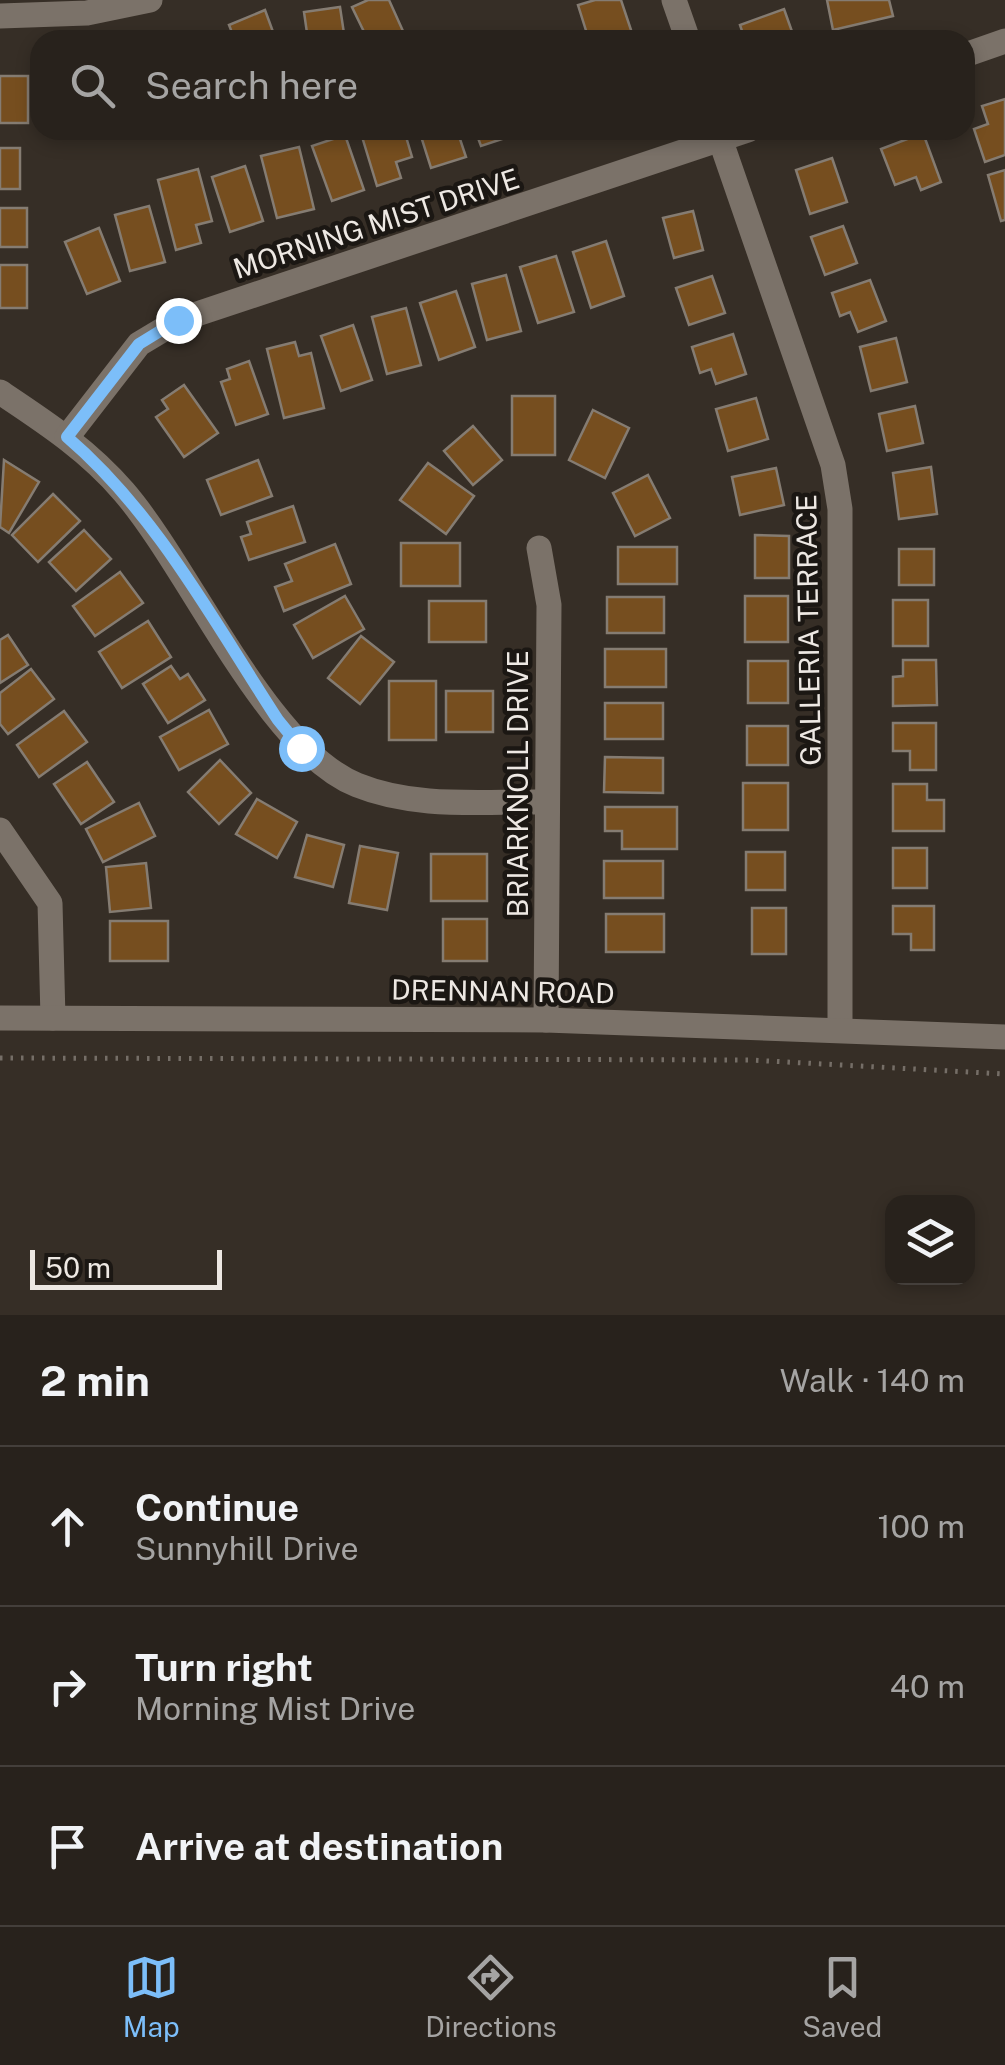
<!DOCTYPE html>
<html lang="en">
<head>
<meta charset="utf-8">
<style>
	:root { --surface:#28221c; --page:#302a25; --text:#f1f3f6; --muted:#a5a4a3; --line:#443f3b; --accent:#7cbef9 }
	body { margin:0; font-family:"Public Sans",sans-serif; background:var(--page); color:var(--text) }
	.controls { position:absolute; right:30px; bottom:30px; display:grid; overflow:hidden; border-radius:20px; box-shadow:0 5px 15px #0003 }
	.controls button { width:90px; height:90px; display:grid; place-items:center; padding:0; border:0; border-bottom:2px solid var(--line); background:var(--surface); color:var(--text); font:50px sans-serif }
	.scale { position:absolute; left:30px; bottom:25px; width:192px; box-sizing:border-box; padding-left:10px; border:5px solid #ede8e3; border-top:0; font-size:28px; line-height:35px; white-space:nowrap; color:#ede8e3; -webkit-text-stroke:8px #1b1713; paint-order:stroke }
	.stop { position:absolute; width:30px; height:30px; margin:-22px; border:8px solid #7cbef9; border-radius:50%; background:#fff }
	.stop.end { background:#7cbef9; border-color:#fff; box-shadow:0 2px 10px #0008 }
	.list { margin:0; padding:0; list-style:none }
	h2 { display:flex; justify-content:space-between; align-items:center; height:130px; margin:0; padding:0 40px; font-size:42px }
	h2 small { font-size:32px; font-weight:400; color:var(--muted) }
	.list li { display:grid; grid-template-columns:65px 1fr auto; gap:30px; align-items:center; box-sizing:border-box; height:160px; padding:0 40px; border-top:2px solid var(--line) }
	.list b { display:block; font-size:38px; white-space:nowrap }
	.list p { margin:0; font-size:32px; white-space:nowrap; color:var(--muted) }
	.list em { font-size:32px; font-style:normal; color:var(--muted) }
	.icon { flex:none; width:55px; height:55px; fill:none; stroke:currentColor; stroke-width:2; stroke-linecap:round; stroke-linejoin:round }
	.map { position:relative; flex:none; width:1005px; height:1315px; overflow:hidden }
	.search { position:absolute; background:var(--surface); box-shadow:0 5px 15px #0003; left:30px; right:30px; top:30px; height:110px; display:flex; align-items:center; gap:25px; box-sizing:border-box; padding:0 35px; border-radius:30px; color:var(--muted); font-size:38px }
	.sheet { height:610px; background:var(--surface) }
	nav { display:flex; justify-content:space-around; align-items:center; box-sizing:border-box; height:140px; border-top:2px solid var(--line); background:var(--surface); font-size:28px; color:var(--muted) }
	nav a { display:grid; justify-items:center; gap:5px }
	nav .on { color:var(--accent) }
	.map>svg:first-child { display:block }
</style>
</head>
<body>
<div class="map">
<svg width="1005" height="1315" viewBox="0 0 1005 1315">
	<rect width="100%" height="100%" fill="#362e26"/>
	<g fill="#764e1f" stroke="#857c72" stroke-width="2.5">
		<path d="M368,0H389L407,40H368L352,7Z"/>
		<path d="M595,0H621L633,36L589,40L578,5Z"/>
		<path d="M827,0H889L893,16L833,30Z"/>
		<path d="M340,7L345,40H308L304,12Z"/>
		<path d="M784,9L795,40H745L740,25Z"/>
		<path d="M265,10L276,40H235L229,25Z"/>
		<rect x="0" y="76" width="28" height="47"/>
		<path d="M1005,99V155L985,162L974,129L988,124L982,106Z"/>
		<path d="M360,130H404L412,157L396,162L401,178L377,186Z"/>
		<path d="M419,130H457L466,157L431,168Z"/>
		<path d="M475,130H512L514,135L481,146Z"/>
		<path d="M923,133L941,182L921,190L916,177L895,185L881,149Z"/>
		<path d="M345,135L364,190L332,201L312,146Z"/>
		<path d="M299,147L314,209L277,218L261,156Z"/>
		<rect x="0" y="148" width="20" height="41"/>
		<path d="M832,158L847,202L810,214L796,170Z"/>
		<path d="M245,166L263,221L230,232L212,177Z"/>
		<path d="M198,169L212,221L196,225L201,243L176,250L158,180Z"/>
		<path d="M1005,170V220L1001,221L988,175Z"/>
		<path d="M149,206L165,262L130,271L115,215Z"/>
		<rect x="0" y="208" width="27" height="39"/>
		<path d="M693,211L703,250L674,258L663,218Z"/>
		<path d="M843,226L857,263L825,275L811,237Z"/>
		<path d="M99,228L120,281L87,294L65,242Z"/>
		<path d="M606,241L624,296L591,308L573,252Z"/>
		<path d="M556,256L574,312L538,323L520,267Z"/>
		<rect x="0" y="265" width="27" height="43"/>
		<path d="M506,275L521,331L487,340L472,284Z"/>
		<path d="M712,276L725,313L689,325L676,288Z"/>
		<path d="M870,280L886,321L858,332L850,312L840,316L832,293Z"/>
		<path d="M456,291L475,347L439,360L420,303Z"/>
		<path d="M406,308L421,365L387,374L372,317Z"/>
		<path d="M353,325L372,380L341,391L321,336Z"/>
		<path d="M733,334L746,374L716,384L711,369L700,373L692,347Z"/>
		<path d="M896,338L907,382L871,391L860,347Z"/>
		<path d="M295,342L299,356L311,353L324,408L284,418L267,349Z"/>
		<path d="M249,361L268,414L236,425L221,382L230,379L227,369Z"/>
		<path d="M184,385L218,433L184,457L156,417L168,409L162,400Z"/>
		<rect x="512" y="396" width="43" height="59"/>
		<path d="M756,398L768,439L728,451L716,409Z"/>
		<path d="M915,406L923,443L887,451L879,414Z"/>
		<path d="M593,410L629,428L605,478L569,460Z"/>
		<path d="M473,426L502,460L473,485L444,451Z"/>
		<path d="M4,460L39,482L9,533L0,527Z"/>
		<path d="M258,460L272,496L221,515L207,480Z"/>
		<path d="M428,463L474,496L446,534L400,500Z"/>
		<path d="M931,467L937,514L899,519L893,473Z"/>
		<path d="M776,468L784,505L740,515L732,477Z"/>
		<path d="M648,475L670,518L635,536L613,493Z"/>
		<path d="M53,494L80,521L38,562L12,535Z"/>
		<path d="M293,506L305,542L249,560L241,537L251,534L247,522Z"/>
		<path d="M84,530L111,559L76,591L49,562Z"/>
		<path d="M755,535L789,536V578H755Z"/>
		<rect x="401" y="543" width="59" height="43"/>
		<path d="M335,544L351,584L284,611L275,587L292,581L285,564Z"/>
		<rect x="618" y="547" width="59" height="37"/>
		<rect x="899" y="549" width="35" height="36"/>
		<path d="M120,572L143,603L95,636L73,606Z"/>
		<path d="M345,596L364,629L313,658L294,625Z"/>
		<rect x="745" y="596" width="43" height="46"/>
		<rect x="607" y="597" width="57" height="36"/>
		<rect x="893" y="600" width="35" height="46"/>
		<rect x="429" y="601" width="57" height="41"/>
		<path d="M148,621L171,657L122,688L99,652Z"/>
		<path d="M8,635L28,665L0,683V640Z"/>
		<path d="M361,636L394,662L360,704L328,678Z"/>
		<rect x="605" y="649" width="61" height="38"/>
		<path d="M903,660H936L937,705L893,706V677L903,676Z"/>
		<rect x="748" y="661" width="40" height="42"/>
		<path d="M171,666L180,679L188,674L205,700L168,723L143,684Z"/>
		<path d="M31,669L54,699L8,734L0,724V693Z"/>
		<rect x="389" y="681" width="47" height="59"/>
		<rect x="446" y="691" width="47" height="41"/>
		<rect x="605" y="703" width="58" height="36"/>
		<path d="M209,710L228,744L179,770L160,737Z"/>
		<path d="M64,711L87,742L39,777L17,745Z"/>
		<path d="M893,723H936V770H910V751H893Z"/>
		<rect x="747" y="726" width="41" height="39"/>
		<path d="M605,757L663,758V793L604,792Z"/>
		<path d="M220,760L251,793L219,824L188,792Z"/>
		<path d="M87,762L114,802L81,824L54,784Z"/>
		<rect x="743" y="783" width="45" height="47"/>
		<path d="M893,784H927V800H944V831H893Z"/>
		<path d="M257,799L297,822L277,858L236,834Z"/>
		<path d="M139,803L155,836L103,862L86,829Z"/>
		<path d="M605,807H677V849H622V831H605Z"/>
		<path d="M307,835L344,845L333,887L295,877Z"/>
		<path d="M360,846L398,853L387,910L349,903Z"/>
		<rect x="893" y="848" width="34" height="40"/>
		<rect x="746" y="852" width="39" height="38"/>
		<rect x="431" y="854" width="56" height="47"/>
		<rect x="604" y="861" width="59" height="37"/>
		<path d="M146,863L151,908L110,912L106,867Z"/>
		<path d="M893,906H934V950H911V934H893Z"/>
		<rect x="752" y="908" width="34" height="46"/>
		<rect x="606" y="914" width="58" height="38"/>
		<rect x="443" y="919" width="44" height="42"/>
		<rect x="110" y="921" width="58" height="40"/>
	</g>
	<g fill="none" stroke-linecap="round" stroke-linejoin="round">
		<path stroke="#756e67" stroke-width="5" stroke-dasharray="2.5 8" stroke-linecap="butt" d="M0,1058L750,1060L1005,1074"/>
		<g stroke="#7b7269" stroke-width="25">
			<path d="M674,0L688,40"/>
			<path d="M0,16L87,13L150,0"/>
			<path d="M965,55L1005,41"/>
			<path d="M717,130L833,465L840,509V1029"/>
			<path d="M0,392C45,422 88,450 124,492C191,570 267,749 357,785C416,809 483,801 545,802"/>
			<path d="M67,437L139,344L179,320L748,130"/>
			<path d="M539,548L549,605L546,1020"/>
			<path d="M0,830L50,903L53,1018"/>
			<path d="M0,1018L546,1020L1005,1037"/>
		</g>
	</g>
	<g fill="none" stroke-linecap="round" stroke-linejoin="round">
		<path stroke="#7cbef9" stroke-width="12" d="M178,320L139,344L67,437C157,514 214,622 278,720L301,748"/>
	</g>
	<g text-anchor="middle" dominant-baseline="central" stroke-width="9" stroke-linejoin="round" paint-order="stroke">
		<g font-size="28" fill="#ede8e3" stroke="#1b1713">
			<text transform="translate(376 223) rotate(-18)">MORNING MIST DRIVE</text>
			<text transform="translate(808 630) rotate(-91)">GALLERIA TERRACE</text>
			<text transform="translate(517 784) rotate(-90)">BRIARKNOLL DRIVE</text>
			<text transform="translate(503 991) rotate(1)">DRENNAN ROAD</text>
		</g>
	</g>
</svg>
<div class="controls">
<button><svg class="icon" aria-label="layers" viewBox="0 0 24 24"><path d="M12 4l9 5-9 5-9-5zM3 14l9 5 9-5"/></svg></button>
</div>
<div class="scale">50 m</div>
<div class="stop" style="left:301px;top:748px"></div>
<div class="stop end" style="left:178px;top:320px"></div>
<div class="search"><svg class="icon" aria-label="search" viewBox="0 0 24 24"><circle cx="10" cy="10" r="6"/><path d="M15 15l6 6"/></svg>Search here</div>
</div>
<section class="sheet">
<h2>2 min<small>Walk · 140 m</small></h2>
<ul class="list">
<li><svg class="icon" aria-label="ahead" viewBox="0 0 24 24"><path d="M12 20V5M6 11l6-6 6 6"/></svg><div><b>Continue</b><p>Sunnyhill Drive</p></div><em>100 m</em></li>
<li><svg class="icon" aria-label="right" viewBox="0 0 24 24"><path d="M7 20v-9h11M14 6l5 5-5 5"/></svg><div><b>Turn right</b><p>Morning Mist Drive</p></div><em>40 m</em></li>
<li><svg class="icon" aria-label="arrive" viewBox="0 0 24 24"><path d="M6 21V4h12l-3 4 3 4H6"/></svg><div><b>Arrive at destination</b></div></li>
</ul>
</section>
<nav>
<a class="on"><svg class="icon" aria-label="map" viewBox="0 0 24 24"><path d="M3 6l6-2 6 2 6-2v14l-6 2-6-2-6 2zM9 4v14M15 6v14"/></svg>Map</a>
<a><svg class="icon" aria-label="directions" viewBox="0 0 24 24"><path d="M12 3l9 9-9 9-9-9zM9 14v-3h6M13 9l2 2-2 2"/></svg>Directions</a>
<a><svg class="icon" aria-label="saved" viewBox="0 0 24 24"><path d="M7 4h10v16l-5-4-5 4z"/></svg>Saved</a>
</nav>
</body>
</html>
